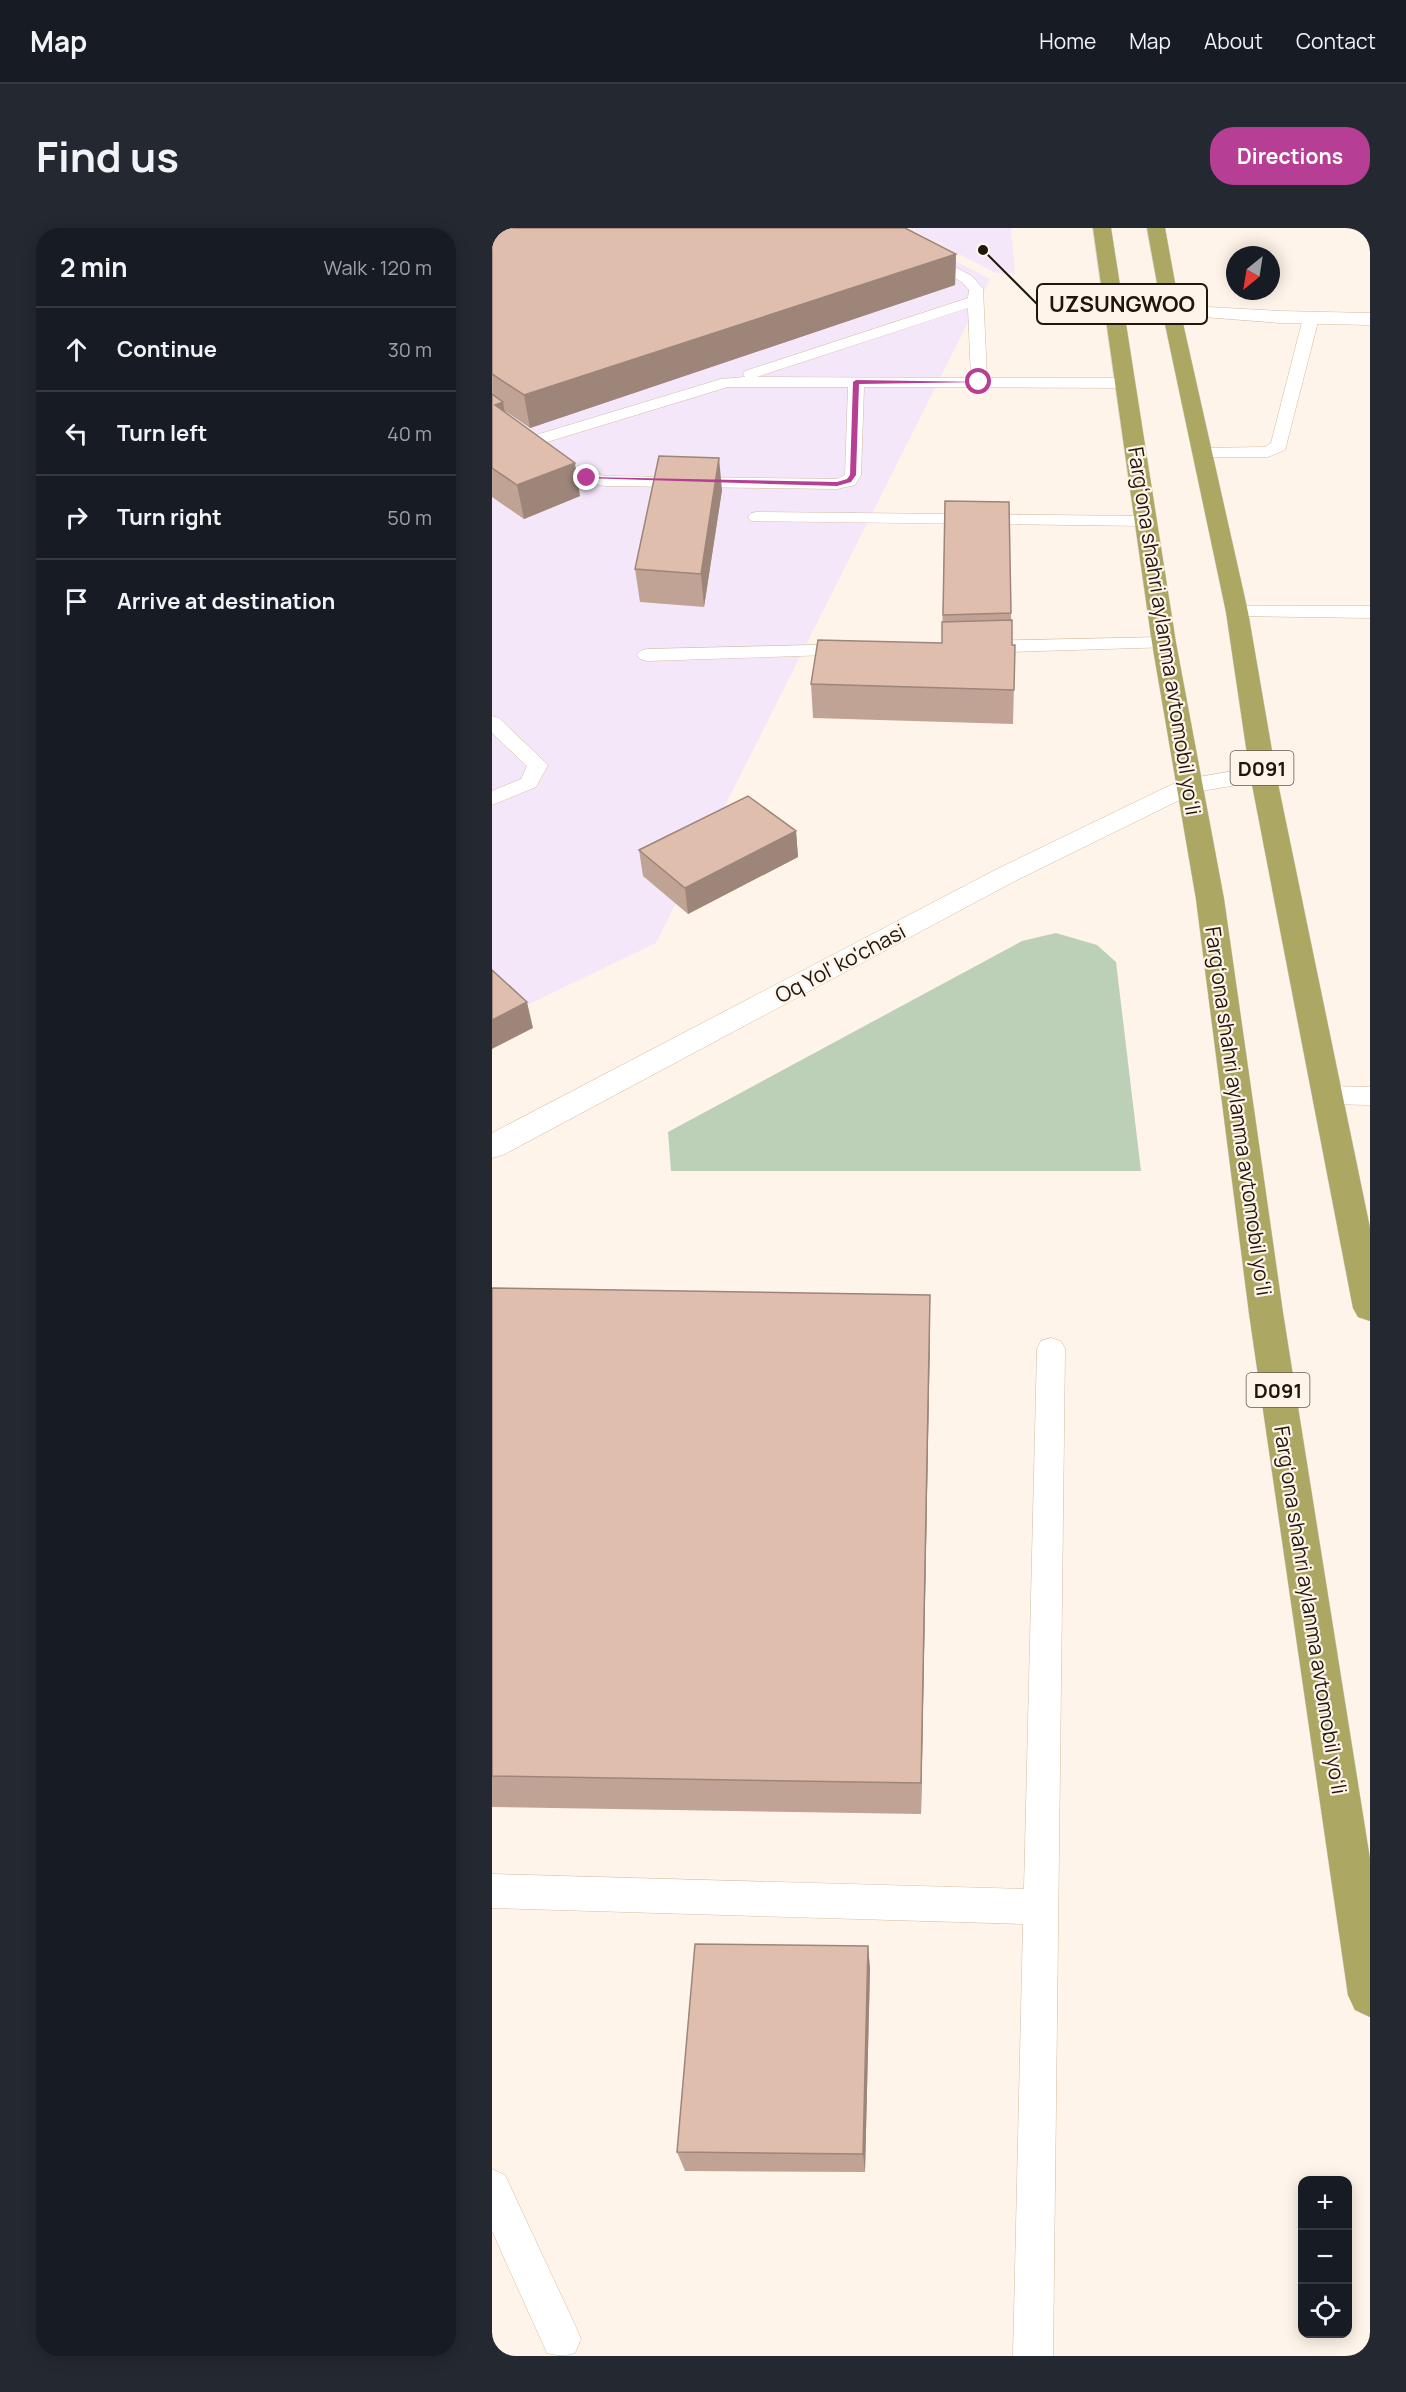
<!DOCTYPE html>
<html lang="en">
<head>
<meta charset="utf-8">
<style>
	:root { --surface:#171b24; --page:#242831; --text:#f1f3f6; --muted:#9ea1a6; --line:#363941; --accent:#b63f95 }
	body { margin:0; font-family:Manrope,sans-serif; background:var(--page); color:var(--text) }
	.controls { position:absolute; right:18px; bottom:18px; display:grid; overflow:hidden; border-radius:12px; box-shadow:0 3px 15px #0003 }
	.controls button { width:54px; height:54px; display:grid; place-items:center; padding:0; border:0; border-bottom:2px solid var(--line); background:var(--surface); color:var(--text); font:30px sans-serif }
	.compass { position:absolute; left:734px; top:18px; width:54px; height:54px; border-radius:50%; background:var(--surface); box-shadow:0 3px 15px #0003; rotate:210deg }
	.stop { position:absolute; width:18px; height:18px; margin:-14px; border:4px solid #b63f95; border-radius:50%; background:#fff }
	.stop.end { background:#b63f95; border-color:#fff; box-shadow:0 2px 6px #0008 }
	.list { margin:0; padding:0; list-style:none }
	h2 { display:flex; justify-content:space-between; align-items:center; height:78px; margin:0; padding:0 24px; font-size:26px }
	h2 small { font-size:20px; font-weight:400; color:var(--muted) }
	.list li { display:grid; grid-template-columns:39px 1fr auto; gap:18px; align-items:center; box-sizing:border-box; height:84px; padding:0 24px; border-top:2px solid var(--line) }
	.list b { display:block; font-size:22px; white-space:nowrap }
	.list em { font-size:20px; font-style:normal; color:var(--muted) }
	.icon { flex:none; width:33px; height:33px; fill:none; stroke:currentColor; stroke-width:2; stroke-linecap:round; stroke-linejoin:round }
	.map { position:relative; flex:none; width:878px; height:2128px; overflow:hidden; border-radius:24px }
	header { display:flex; align-items:center; gap:36px; box-sizing:border-box; height:84px; padding:0 30px; background:var(--surface); border-bottom:2px solid var(--line) }
	header strong { font-size:28px }
	nav { display:flex; gap:33px; margin-inline-start:auto; font-size:21px }
	.intro { display:flex; align-items:center; justify-content:space-between; box-sizing:border-box; height:144px; padding:0 36px }
	h1 { margin:0; font-size:42px }
	.button { padding:15px 27px; border-radius:24px; background:var(--accent); color:#fff; font-size:21px; font-weight:700 }
	main { display:flex; gap:36px; padding:0 36px }
	aside { flex:1; background:var(--surface); border-radius:24px; box-shadow:0 3px 15px #0003 }
	.map>svg:first-child { display:block }
</style>
</head>
<body>
<header>
<strong>Map</strong>
<nav><a>Home</a><a>Map</a><a>About</a><a>Contact</a></nav>
</header>
<div class="intro"><h1>Find us</h1><a class="button">Directions</a></div>
<main>
<aside>
<h2>2 min<small>Walk · 120 m</small></h2>
<ul class="list">
<li><svg class="icon" aria-label="ahead" viewBox="0 0 24 24"><path d="M12 20V5M6 11l6-6 6 6"/></svg><div><b>Continue</b></div><em>30 m</em></li>
<li><svg class="icon" aria-label="left" viewBox="0 0 24 24"><path d="M17 20v-9H6M10 6l-5 5 5 5"/></svg><div><b>Turn left</b></div><em>40 m</em></li>
<li><svg class="icon" aria-label="right" viewBox="0 0 24 24"><path d="M7 20v-9h11M14 6l5 5-5 5"/></svg><div><b>Turn right</b></div><em>50 m</em></li>
<li><svg class="icon" aria-label="arrive" viewBox="0 0 24 24"><path d="M6 21V4h12l-3 4 3 4H6"/></svg><div><b>Arrive at destination</b></div></li>
</ul>
</aside>
<div class="map">
<svg width="878" height="2128" viewBox="0 0 878 2128">
	<rect width="100%" height="100%" fill="#fff4e9"/>
	<g fill="#f5e7fa">
		<path d="M0,0H400L498,51L164,715L0,794Z"/>
		<path d="M416,0H519L523,45H504Z"/>
	</g>
	<path fill="#bcd0b8" d="M564,705L605,717L624,734L649,943H179L176,904L530,713Z"/>
	<g fill="none" stroke-linecap="round" stroke-linejoin="round">
		<g stroke="#d4bba1" stroke-width="1">
			<g id="service">
				<path d="M371,0H389L480,48L491,61L495,150H633L641,155L633,160L372,159L369,247L363,257L345,261L113,258C89,254 63,244 48,224L50,220H62L88,240L113,248L345,251L353,247L356,159H236L42,218L36,217L0,191V179L6,181L44,207L229,151L253,149L251,146L253,143L476,70L477,62L470,54ZM476,80L479,150L265,149Z"/>
				<path d="M819,85L827,90L793,222L776,229H704L702,225L704,221L710,220L773,219L779,215L811,90Z"/>
				<path d="M265,284L654,288L660,289L663,293L660,297L654,298L259,293L256,289L259,285Z"/>
				<path d="M745,378H878V390L738,388L736,384L738,380Z"/>
				<path d="M672,409L679,411L682,415L679,419L486,425L479,423L476,419L479,415L486,413Z"/>
				<path d="M361,416L368,418L371,422L368,426L155,433L148,431L145,427L148,423L155,421Z"/>
				<path d="M0,488L7,490L56,537L44,559L0,577V563L29,551L35,538L0,505Z"/>
				<path d="M835,858L878,859V877L835,876L826,873L823,867L826,861Z"/>
				<path d="M559,1110L569,1113L573,1121L561,2128H521L531,1696L0,1680V1646L532,1661L545,1121L549,1113Z"/>
				<path d="M0,1941L13,1947L83,2097L89,2111L83,2125C73,2128 65,2128 55,2125L0,2003Z"/>
			</g>
		</g>
		<g stroke="#d4bba1" stroke-width="1">
			<path id="minor" d="M679,77L788,83L878,85V97L788,95L673,86L670,82L673,78Z"/>
		</g>
		<g stroke="#d4bba1" stroke-width="1">
			<path id="tertiary" d="M771,538L780,541L784,546L780,551L704,564L523,653L11,927L0,930V905L505,641L689,552Z"/>
		</g>
		<g stroke="#d7d5d3" stroke-width="1">
			<g id="trunk">
				<path d="M601,0H619L684,415L732,671L791,1085L878,1631V1789L863,1782L856,1767L757,1085L704,671L660,415Z"/>
				<path d="M655,0H673L688,82L756,384L784,546L878,1000V1093L866,1089L861,1080L758,546L734,384L670,82Z"/>
			</g>
		</g>
		<use href="#service" fill="#fff" fill-rule="evenodd"/>
		<use href="#minor" fill="#fff" fill-rule="evenodd"/>
		<use href="#tertiary" fill="#fff" fill-rule="evenodd"/>
		<use href="#trunk" fill="#aca762" fill-rule="evenodd"/>
	</g>
	<g fill="#c1a395">
		<path d="M0,0L464,26L463,57L38,200L13,183L88,268L32,291L0,269Z"/>
		<path d="M230,262L212,379L148,374L143,341Z"/>
		<path d="M453,273L519,385L520,417H523L521,496L321,490L319,456L450,415Z"/>
		<path d="M304,603L306,629L196,686L151,648L147,622Z"/>
		<path d="M0,1060L438,1105L429,1586L0,1579Z"/>
		<path d="M376,1718L378,1741L373,1944L193,1943L185,1924Z"/>
	</g>
	<g fill="#9d8579">
		<path d="M464,26L463,57L38,200L32,167Z"/>
		<path d="M11,174L17,207L3,177Z"/>
		<path d="M227,230L230,262L212,379L209,346Z"/>
		<path d="M83,235L88,268L32,291L25,257Z"/>
		<path d="M304,603L306,629L196,686L193,660Z"/>
		<path d="M35,774L41,800L0,821V792Z"/>
		<path d="M438,1067V1105L429,1586V1555Z"/>
		<path d="M376,1718L378,1741L373,1944L371,1926Z"/>
	</g>
	<g fill="#e0bead" stroke="#9d8579" stroke-width="1.5">
		<path d="M0,0H413L464,26L32,167L0,146Z"/>
		<path d="M0,166L11,174L3,177L83,235L25,257L0,240Z"/>
		<path d="M167,228L227,230L209,346L143,341Z"/>
		<path d="M453,273L517,274L519,385L451,387Z"/>
		<path d="M520,392V417H523L522,462L319,456L326,412L450,415V394Z"/>
		<path d="M256,568L304,603L193,660L147,622Z"/>
		<path d="M0,742L35,774L0,792Z"/>
		<path d="M0,1060L438,1067L429,1555L0,1548Z"/>
		<path d="M203,1716L376,1718L371,1926L185,1924Z"/>
	</g>
	<path fill="#b63f95" d="M364,152L490,154L367,156L364,247L359,254L345,258L92,250L95,249L345,254L355,251L358,247L361,154Z"/>
	<g text-anchor="middle" dominant-baseline="central" stroke-width="4.5" stroke-linejoin="round" paint-order="stroke">
		<g fill="#fff4e9" stroke="#62594e" stroke-width="1.5">
			<rect x="738.5" y="523" width="63" height="34" rx="4.5"/>
			<rect x="754.5" y="1145" width="63" height="34" rx="4.5"/>
		</g>
		<g font-size="20" font-weight="bold" fill="#1f160c">
			<text x="770" y="540">D091</text>
			<text x="786" y="1162">D091</text>
		</g>
		<g font-size="21" fill="#1f160c" stroke="#fff4e9">
			<text transform="translate(673 403) rotate(81)">Fargʻona shahri aylanma avtomobil yoʻli</text>
			<text transform="translate(348 735) rotate(-28)">Oq Yol' ko'chasi</text>
			<text transform="translate(747 883) rotate(82)">Fargʻona shahri aylanma avtomobil yoʻli</text>
			<text transform="translate(819 1382) rotate(81)">Fargʻona shahri aylanma avtomobil yoʻli</text>
		</g>
	</g>
	<path fill="none" stroke="#1f160c" stroke-width="2" d="M491 22L545 76"/>
	<circle fill="#1f160c" stroke="#fff4e9" stroke-width="2" cx="491" cy="22" r="6"/>
	<rect fill="#fff4e9" stroke="#1f160c" stroke-width="2" x="545" y="56" width="170" height="40" rx="6"/>
	<g font-size="22" text-anchor="middle" font-weight="bold" fill="#1f160c">
		<text x="630" y="84">UZSUNGWOO</text>
	</g>
</svg>
<div class="controls">
<button>+</button>
<button>−</button>
<button><svg class="icon" aria-label="locate" viewBox="0 0 24 24"><circle cx="12" cy="12" r="6"/><path d="M12 2v4M12 18v4M2 12h4M18 12h4"/></svg></button>
</div>
<svg class="compass" viewBox="-18 -18 36 36"><path d="M0-13l5 13h-10z" fill="#e53935"/><path d="M0 13l5-13h-10z" fill="#9ea1a6"/></svg>
<div class="stop" style="left:487px;top:154px"></div>
<div class="stop end" style="left:95px;top:250px"></div>
</div>
</main>
</body>
</html>
